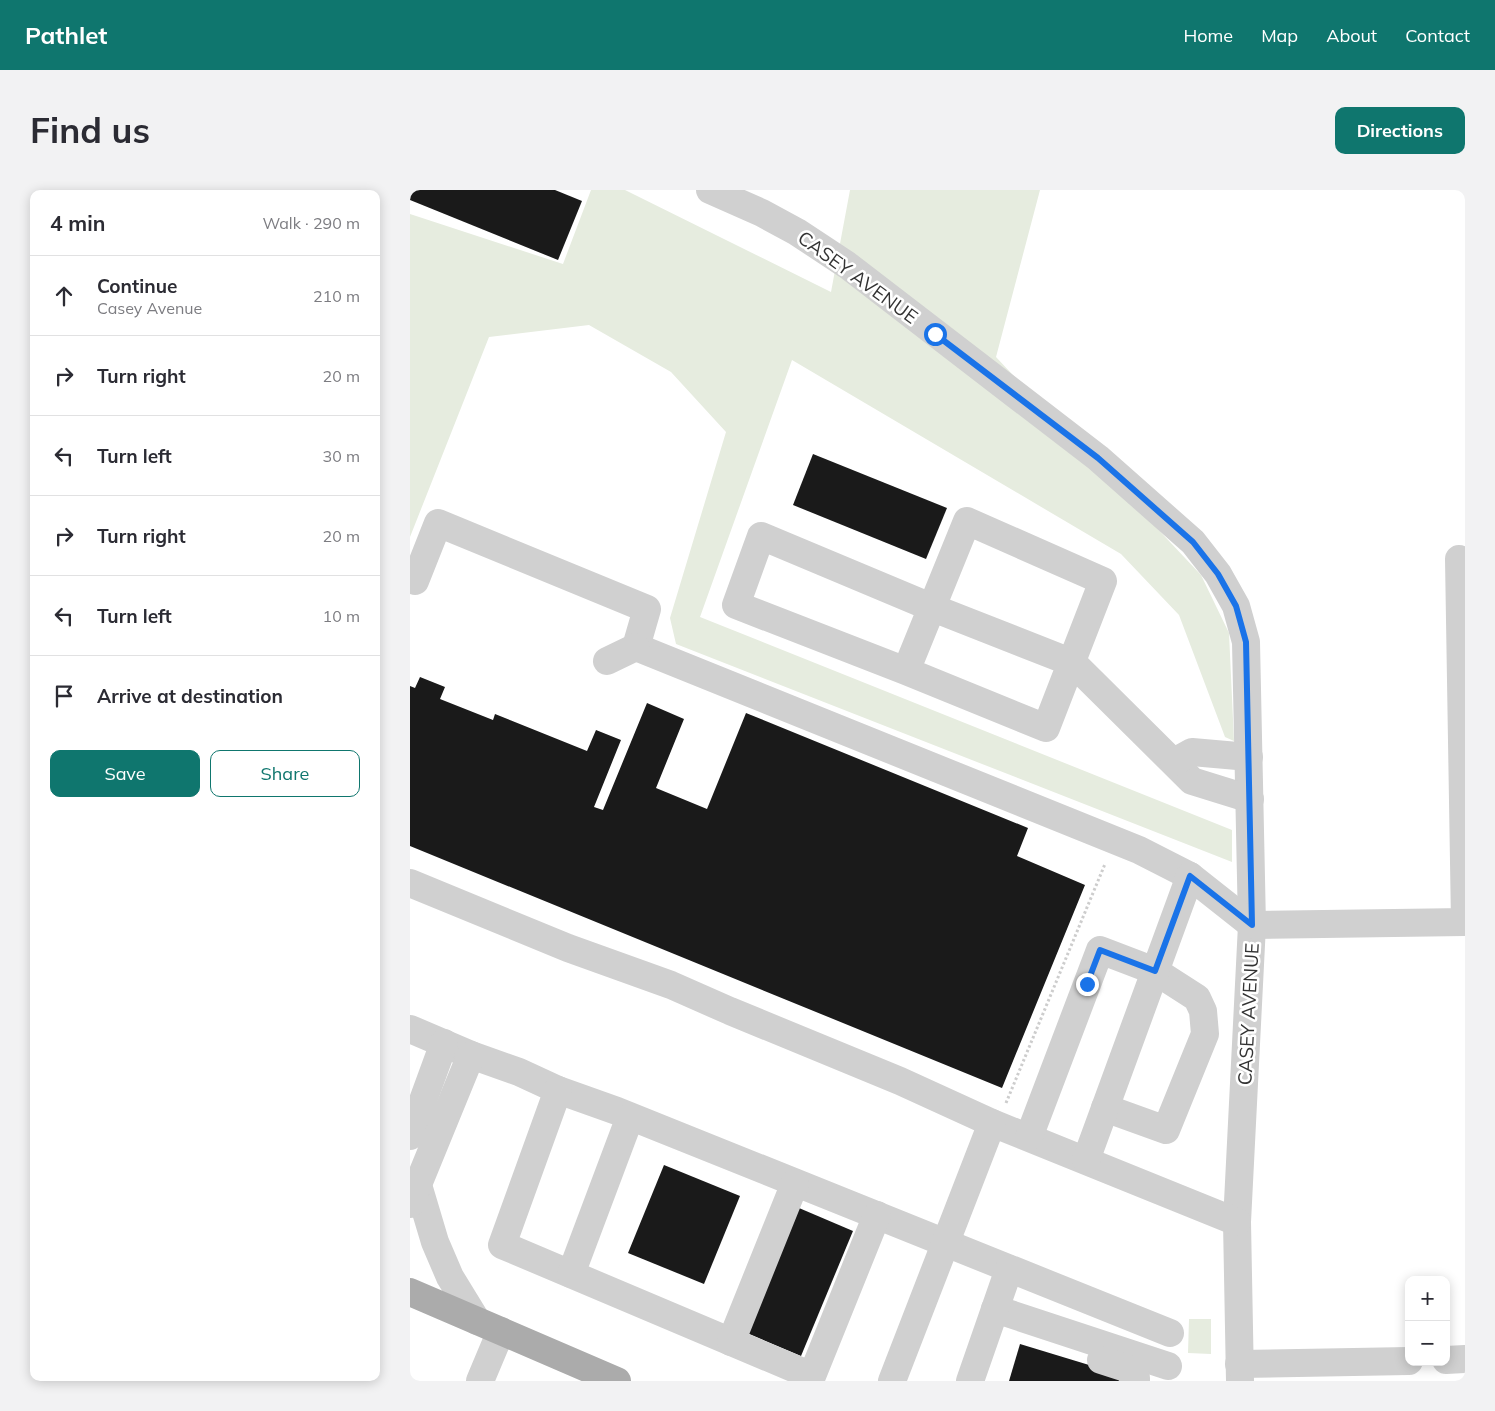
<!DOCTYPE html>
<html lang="en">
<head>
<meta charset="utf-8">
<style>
	:root { --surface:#fff; --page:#f2f2f3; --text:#2b2b33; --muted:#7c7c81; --line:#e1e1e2; --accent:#0f766e }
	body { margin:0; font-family:Mulish,sans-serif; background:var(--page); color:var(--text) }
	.controls { position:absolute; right:15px; bottom:15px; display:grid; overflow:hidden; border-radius:10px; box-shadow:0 2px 12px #0003 }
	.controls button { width:45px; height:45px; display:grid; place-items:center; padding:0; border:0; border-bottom:1px solid var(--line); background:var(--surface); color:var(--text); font:25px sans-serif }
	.stop { position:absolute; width:15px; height:15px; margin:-11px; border:4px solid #1a73e8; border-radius:50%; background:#fff }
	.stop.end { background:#1a73e8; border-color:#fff; box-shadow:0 1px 5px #0008 }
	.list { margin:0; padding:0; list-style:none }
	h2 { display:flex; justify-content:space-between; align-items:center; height:65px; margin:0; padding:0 20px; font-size:21px }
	h2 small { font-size:16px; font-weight:400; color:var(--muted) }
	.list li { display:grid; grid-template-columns:32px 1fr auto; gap:15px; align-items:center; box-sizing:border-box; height:80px; padding:0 20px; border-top:1px solid var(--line) }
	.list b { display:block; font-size:19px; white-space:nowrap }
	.list p { margin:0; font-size:16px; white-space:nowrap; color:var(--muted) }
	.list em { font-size:16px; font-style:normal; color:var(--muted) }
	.actions { display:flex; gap:10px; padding:15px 20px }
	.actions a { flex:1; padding:11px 0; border:1px solid var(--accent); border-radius:10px; text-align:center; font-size:18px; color:var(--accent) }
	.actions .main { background:var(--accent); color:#fff }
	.icon { flex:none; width:28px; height:28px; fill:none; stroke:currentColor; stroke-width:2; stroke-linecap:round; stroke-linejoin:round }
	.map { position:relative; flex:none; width:1055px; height:1191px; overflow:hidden; border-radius:10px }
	header { display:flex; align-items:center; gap:30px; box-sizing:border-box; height:70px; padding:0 25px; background:var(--accent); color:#fff }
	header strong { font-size:24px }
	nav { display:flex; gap:28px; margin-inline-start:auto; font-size:18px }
	.intro { display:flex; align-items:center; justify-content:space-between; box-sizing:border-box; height:120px; padding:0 30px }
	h1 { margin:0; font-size:35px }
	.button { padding:12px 22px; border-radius:10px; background:var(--accent); color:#fff; font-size:18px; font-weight:700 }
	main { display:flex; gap:30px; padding:0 30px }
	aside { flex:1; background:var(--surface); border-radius:10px; box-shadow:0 2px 12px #0003 }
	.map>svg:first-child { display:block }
</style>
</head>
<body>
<header>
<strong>Pathlet</strong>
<nav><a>Home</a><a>Map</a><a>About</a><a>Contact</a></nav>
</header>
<div class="intro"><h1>Find us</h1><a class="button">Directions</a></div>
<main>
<aside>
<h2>4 min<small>Walk · 290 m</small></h2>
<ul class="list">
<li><svg class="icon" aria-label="ahead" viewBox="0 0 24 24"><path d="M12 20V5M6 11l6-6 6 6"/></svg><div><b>Continue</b><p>Casey Avenue</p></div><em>210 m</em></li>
<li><svg class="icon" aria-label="right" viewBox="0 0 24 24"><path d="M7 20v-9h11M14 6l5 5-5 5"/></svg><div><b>Turn right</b></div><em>20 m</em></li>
<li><svg class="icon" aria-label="left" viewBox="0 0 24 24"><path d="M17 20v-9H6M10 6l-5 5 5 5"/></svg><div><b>Turn left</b></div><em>30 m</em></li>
<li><svg class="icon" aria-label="right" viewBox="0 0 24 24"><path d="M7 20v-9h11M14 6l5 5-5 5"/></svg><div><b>Turn right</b></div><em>20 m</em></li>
<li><svg class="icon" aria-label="left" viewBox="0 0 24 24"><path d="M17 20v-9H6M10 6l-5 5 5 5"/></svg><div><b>Turn left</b></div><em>10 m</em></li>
<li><svg class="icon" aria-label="arrive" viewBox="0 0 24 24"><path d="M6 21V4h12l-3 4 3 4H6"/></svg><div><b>Arrive at destination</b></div></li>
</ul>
<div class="actions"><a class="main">Save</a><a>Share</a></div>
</aside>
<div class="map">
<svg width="1055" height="1191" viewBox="0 0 1055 1191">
	<rect width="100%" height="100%" fill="#fff"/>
	<g fill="#e6ecdf">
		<path d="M181,0H215L421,102L440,0H630L586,167L791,385L819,443L824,551L815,547L769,425L711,364L382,170L290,427L822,640V672L266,454L260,428L316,242L261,182L179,135L79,147L0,347V24L153,74Z"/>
		<path d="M779,1129H801V1164L778,1163Z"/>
	</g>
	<g fill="#1a1a1a">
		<path d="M0,0H145L172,11L148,70L0,10Z"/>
		<path d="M403,264L537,318L516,369L383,315Z"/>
		<path d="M10,487L35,497L30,509L83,530L85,524L177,561L186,540L211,550L184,617L193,620L237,513L274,529L246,598L297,619L336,523L618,638L607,666L675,695L592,898L0,656V496L5,498Z"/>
		<path d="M254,975L330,1006L294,1094L218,1063Z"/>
		<path d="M389,1018L443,1041L391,1166L337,1143Z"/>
		<path d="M610,1154L712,1185L710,1191H599Z"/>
	</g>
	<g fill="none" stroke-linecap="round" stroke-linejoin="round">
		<path stroke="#cdcdcd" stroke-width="3" stroke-dasharray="2.5 2.5" stroke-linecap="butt" d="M596,913L695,674"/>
		<g stroke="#d0d0d0" stroke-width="28">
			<path d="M300,0L352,23L387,42L437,75L688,268L783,352L808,384L826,416L836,452L842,735L827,1032L830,1191"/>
			<path d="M5,391L28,333L237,419L226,457L729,660L780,686"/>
			<path d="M197,471L226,457"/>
			<path d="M496,481L557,331L693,391L636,538L496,481L326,415L351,346L523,418L663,473L782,591L840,609"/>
			<path d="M764,572L782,562L839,567"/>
			<path d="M0,693L158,758L261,795L320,821L490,891L582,933L827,1032"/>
			<path d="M0,839L61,865L109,882L148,900L207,921L760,1143"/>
			<path d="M148,900L92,1055L402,1186L467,1025"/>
			<path d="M0,946L34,853"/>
			<path d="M619,947L690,760L745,781L787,808L793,821L795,844L756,940L695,918"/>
			<path d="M676,970L780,686L842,735L1055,732L1049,369"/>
			<path d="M8,995L25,1052L40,1087L67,1131"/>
			<path d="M0,1014L61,865"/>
			<path d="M161,1084L220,927"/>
			<path d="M585,1119L758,1176"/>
			<path d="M321,1152L385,993"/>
			<path d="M691,1170L716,1178L726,1188V1191"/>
			<path d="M1036,1170L1055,1169"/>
			<path d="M829,1174L999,1171"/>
			<path d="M70,1191L91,1141"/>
			<path d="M482,1191L582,933"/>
			<path d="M560,1191L599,1079"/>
		</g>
		<path stroke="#ababab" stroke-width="28" d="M0,1102L207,1191"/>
	</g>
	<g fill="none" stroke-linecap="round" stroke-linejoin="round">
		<path stroke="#1a73e8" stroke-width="6" d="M525,144L688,268L783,352L808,384L826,416L836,452L842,735L780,686L745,781L690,760L677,794"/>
	</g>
	<g text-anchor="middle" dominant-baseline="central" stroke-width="5" stroke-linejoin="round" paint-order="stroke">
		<g font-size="19" fill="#333" stroke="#fff">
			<text transform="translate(448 87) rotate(36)">CASEY AVENUE</text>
			<text transform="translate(838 824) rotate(-87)">CASEY AVENUE</text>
		</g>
	</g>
</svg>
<div class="controls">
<button>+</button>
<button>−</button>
</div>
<div class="stop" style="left:525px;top:144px"></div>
<div class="stop end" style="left:677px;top:794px"></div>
</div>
</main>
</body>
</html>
